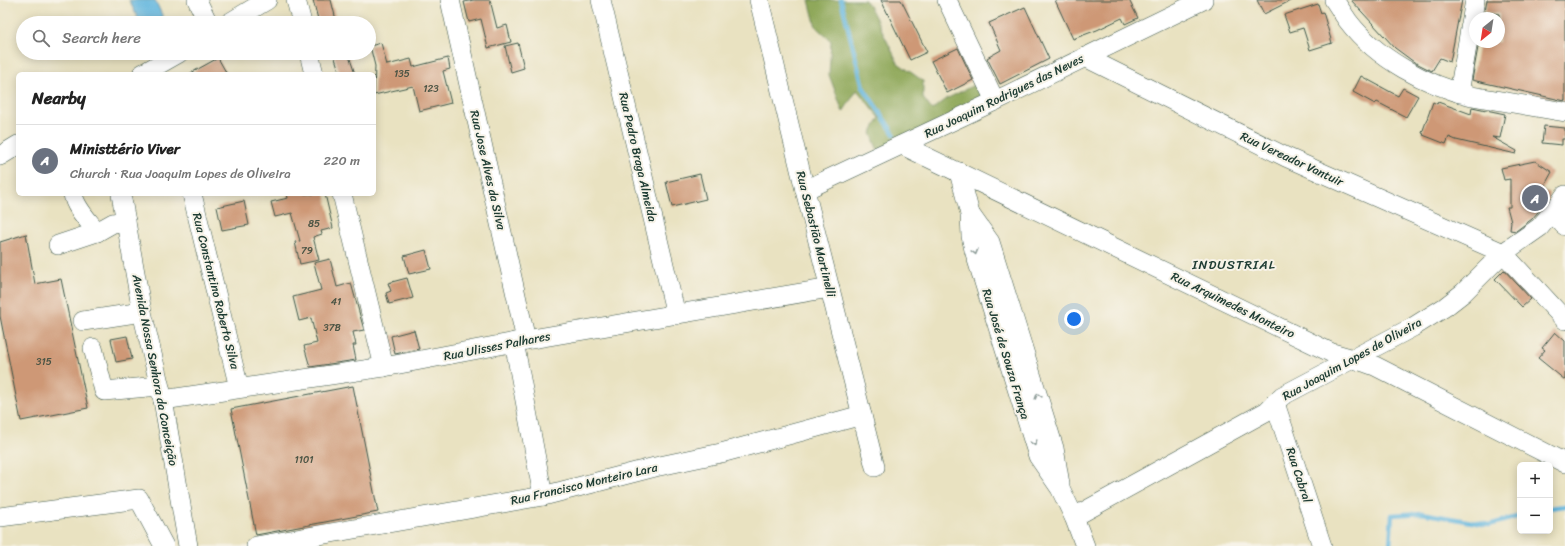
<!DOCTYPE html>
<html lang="en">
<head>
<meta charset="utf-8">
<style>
	:root { --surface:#fff; --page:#f6f6f6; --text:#222; --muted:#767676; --line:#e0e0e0; --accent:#1f6fb2 }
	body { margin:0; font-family:Sriracha,sans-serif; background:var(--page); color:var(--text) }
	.controls { position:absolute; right:12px; bottom:12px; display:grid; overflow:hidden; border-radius:6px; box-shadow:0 2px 10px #0003 }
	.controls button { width:36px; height:36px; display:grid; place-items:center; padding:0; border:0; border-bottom:1px solid var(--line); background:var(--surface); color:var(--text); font:20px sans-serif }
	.compass { position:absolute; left:1469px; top:12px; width:36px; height:36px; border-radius:50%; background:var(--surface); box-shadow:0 2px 10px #0003; rotate:210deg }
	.you { position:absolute; left:1074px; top:319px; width:14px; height:14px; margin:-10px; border:3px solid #fff; border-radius:50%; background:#1a73e8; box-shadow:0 0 0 6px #1a73e833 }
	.badge { display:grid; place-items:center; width:26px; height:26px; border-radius:50%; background:var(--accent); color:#fff; font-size:13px; font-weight:700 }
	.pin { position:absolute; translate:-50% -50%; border:2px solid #fff; box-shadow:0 1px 4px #0006 }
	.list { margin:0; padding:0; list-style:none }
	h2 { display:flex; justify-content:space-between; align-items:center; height:52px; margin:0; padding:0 16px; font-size:17px }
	h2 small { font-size:13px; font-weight:400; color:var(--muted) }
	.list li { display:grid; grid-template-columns:26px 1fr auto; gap:12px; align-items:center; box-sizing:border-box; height:72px; padding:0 16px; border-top:1px solid var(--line) }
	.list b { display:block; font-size:15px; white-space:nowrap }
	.list p { margin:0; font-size:13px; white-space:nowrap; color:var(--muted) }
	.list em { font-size:13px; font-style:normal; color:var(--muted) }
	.icon { flex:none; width:22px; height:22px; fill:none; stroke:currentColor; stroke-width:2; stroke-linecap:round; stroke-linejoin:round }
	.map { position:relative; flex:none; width:1565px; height:546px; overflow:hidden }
	.search { position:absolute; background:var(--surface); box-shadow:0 2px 10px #0003; left:16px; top:16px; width:360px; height:44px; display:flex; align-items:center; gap:10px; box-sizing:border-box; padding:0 14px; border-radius:22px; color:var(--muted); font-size:15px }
	.panel { position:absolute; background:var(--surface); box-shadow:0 2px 10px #0003; left:16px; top:72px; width:360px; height:124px; border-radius:6px }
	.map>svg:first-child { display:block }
</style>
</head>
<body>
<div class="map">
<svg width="1565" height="546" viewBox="0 0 1565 546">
	<rect width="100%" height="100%" fill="#f7f3e8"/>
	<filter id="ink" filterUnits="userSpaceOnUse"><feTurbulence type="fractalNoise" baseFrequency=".025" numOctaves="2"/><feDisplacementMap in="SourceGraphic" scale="8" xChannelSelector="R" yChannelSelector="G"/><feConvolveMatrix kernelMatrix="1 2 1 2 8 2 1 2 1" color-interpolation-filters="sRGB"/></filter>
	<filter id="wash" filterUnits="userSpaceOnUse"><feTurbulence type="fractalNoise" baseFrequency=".012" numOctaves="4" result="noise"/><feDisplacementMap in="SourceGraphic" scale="16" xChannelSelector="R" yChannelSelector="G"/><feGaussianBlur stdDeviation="0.9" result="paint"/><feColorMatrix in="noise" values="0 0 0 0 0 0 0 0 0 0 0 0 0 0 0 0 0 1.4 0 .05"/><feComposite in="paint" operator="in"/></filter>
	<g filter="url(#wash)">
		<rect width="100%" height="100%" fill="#e9e2c1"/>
		<path fill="#8fa85a" stroke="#577247" d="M809,0H865L871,9L898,63L923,81V98L932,110L948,98L976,84L985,99L878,151L871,133L880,118L857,90L843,112L829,75L831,41L816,27Z"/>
		<path fill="#62b6de" stroke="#407a89" d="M129,0H155L163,17L151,23H140Z"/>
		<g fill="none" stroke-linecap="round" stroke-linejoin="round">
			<g stroke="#62b6de" stroke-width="4.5">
				<path d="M841,0L863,87L894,134"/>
				<path d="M1550,508L1565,506"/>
				<path d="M1390,546L1392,515L1422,513L1489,525L1520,516"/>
			</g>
		</g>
		<g id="blocks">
			<g fill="#ce9876">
				<path d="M313,0H331L336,20L319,23Z"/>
				<path d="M474,0H490L497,28L507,25L511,42L488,48L481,19L469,22L464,2Z"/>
				<path d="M881,0H901L927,52L910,60Z"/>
				<path d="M1055,0H1129L1138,18L1125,24L1122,18L1097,30L1073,39Z"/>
				<path d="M1257,0H1292L1264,14Z"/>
				<path d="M1351,0H1462L1450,62L1440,58L1432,71L1414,62L1395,48Z"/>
				<path d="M1487,0H1565V101L1472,80L1479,42H1499V14L1485,12Z"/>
				<path d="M1318,4L1321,13L1323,12L1332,43L1310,50L1303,28L1290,32L1284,15Z"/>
				<path d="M1025,7L1049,59L1000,84L987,58L1001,50L989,23Z"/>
				<path d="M381,43L387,65L411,59L413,67L448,58L450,69L443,71L451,103L419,111L413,86L374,95L375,66L370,46Z"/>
				<path d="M518,43L524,68L511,72L505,46Z"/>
				<path d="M958,48L973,80L947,93L931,61Z"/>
				<path d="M340,53H348L355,74H340L334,55Z"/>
				<path d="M218,58L227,74H189Z"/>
				<path d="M1361,76L1398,96L1403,88L1418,96L1406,117L1377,102L1375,104L1353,92Z"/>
				<path d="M1433,102L1437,104L1438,102L1471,114L1472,107L1505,114L1500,138L1492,137L1517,151L1516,154L1456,140L1449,137L1446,144L1423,135L1424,134L1422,133Z"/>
				<path d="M1544,126L1565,128V139H1562V145L1542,143Z"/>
				<path d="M1535,161L1552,172L1541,192L1550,193L1549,199L1532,219L1516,231L1510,230L1511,222L1507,207H1510V179L1504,180L1501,168Z"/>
				<path d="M700,174L706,199L672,207L666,182Z"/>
				<path d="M287,194H325L333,228L321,231L322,234L313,237L319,260L300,264L295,242L300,241L292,213L275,217L271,202L288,198Z"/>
				<path d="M244,201L249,225L222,230L217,207Z"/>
				<path d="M26,234L35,284L61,279L88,408L21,421L0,316V242Z"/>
				<path d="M426,250L431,269L409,274L404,256Z"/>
				<path d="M330,259L337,287L351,283L364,330L353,332L356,345H353L356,360L310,367L304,346L317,343L311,318L299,321L293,297L321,290L314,263Z"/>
				<path d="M1504,270L1531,299L1522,307L1495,279Z"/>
				<path d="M407,278L413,298L389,304L386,293L391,291L388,283Z"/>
				<path d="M414,330L419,349L395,354L391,336Z"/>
				<path d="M1555,332L1565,341V380L1538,358L1545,350L1542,348Z"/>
				<path d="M127,336L132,359L116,362L111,339Z"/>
				<path d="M353,386L378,512L256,535L231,409Z"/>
			</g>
		</g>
	</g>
	<g filter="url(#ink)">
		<use href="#blocks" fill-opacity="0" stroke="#3d5649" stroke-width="1"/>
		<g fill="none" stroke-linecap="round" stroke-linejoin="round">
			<g stroke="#3d5649" stroke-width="20">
				<g id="minor">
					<path d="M197,0L208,23"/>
					<path d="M296,0L302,23"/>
					<path d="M450,0L526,340"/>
					<path d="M601,0L676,315"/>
					<path d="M759,0L805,190L875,467"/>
					<path d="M947,0L995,101"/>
					<path d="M1334,0C1339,7 1343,14 1348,21C1377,59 1426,85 1472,96L1565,112"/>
					<path d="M229,23L267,0"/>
					<path d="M309,53L314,74"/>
					<path d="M1085,57L1286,157L1503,253L1565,320"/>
					<path d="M142,74L179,53"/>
					<path d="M1459,93L1475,0"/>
					<path d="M902,145L1332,353L1364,362L1375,366L1565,463"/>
					<path d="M0,156L18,145"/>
					<path d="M959,172L970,214L971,236L974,250L1038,456L1060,488L1074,517L1085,546"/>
					<path d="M805,190L995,101L1203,0"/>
					<path d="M73,194C75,208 89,221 97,232"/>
					<path d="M121,194L142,312L163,400L188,546"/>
					<path d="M192,194L239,388"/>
					<path d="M342,194L384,367"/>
					<path d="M1552,213L1565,226"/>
					<path d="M970,214L990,242L1054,448L1060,484"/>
					<path d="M58,245L97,232L113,223L126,221"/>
					<path d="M83,321L142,312"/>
					<path d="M514,342L543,496"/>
					<path d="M93,348L104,391L159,386"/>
					<path d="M163,400L384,367L526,340L830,288"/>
					<path d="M1275,403L1322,546"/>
					<path d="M0,517L139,499L164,546"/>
					<path d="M1074,517L1267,411L1282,396L1413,327L1445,307L1463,293L1503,253L1540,227L1559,204L1565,195"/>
					<path d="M256,546L543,496L655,467L721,453L862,415"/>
				</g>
			</g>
			<use href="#minor" stroke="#fff" stroke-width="19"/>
		</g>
		<defs><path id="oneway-chevron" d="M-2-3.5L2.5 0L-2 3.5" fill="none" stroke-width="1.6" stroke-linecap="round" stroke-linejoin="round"/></defs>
		<g stroke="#8f9e9a">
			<use href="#oneway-chevron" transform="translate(975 252) rotate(75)"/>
			<use href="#oneway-chevron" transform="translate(1038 396) rotate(-107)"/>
			<use href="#oneway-chevron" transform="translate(1034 443) rotate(73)"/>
		</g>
	</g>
	<g text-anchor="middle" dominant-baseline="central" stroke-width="4" stroke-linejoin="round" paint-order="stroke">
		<g font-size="10" fill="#4b5444">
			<text x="402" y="74">135</text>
			<text x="431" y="89">123</text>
			<text x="314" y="224">85</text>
			<text x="307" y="251">79</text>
			<text x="336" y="302">41</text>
			<text x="332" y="328">37B</text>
			<text x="44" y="362">315</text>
			<text x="304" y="460">1101</text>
		</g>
		<g font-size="12" fill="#1f3d34" stroke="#f7f3e8">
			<text transform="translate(1004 96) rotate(-26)">Rua Joaquim Rodrigues das Neves</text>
			<text transform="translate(638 157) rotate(77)">Rua Pedro Braga Almeida</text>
			<text transform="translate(1292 159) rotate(25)">Rua Vereador Vantuir</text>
			<text transform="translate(488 170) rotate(77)">Rua Jose Alves da Silva</text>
			<text transform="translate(816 234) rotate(76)">Rua Sebastião Martinelli</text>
			<text transform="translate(216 291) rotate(76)">Rua Constantino Roberto Silva</text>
			<text transform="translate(1233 305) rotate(26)">Rua Arquimedes Monteiro</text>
			<text transform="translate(497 346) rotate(-11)">Rua Ulisses Palhares</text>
			<text transform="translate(1006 354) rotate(73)">Rua José de Souza França</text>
			<text transform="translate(1352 359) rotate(-29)">Rua Joaquim Lopes de Oliveira</text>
			<text transform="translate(155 370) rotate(79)">Avenida Nossa Senhora da Conceição</text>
			<text transform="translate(1299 475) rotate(72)">Rua Cabral</text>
			<text transform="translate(584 484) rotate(-13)">Rua Francisco Monteiro Lara</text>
		</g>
		<g font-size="13" letter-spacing="1" fill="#1f3d34" stroke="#f7f3e8">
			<text x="1234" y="264">INDUSTRIAL</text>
		</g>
	</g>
</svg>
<div class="controls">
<button>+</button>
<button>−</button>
</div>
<svg class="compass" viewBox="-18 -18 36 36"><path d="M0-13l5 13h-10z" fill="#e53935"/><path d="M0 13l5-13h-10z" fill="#767676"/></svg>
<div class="you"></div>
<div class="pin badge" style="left:1535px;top:198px;background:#6b7280">A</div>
<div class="search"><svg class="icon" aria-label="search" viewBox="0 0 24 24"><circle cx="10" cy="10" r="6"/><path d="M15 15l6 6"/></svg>Search here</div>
<section class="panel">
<h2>Nearby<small></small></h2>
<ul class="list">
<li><span class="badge" style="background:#6b7280">A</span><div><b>Ministtério Viver</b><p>Church · Rua Joaquim Lopes de Oliveira</p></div><em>220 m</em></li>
</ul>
</section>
</div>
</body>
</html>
